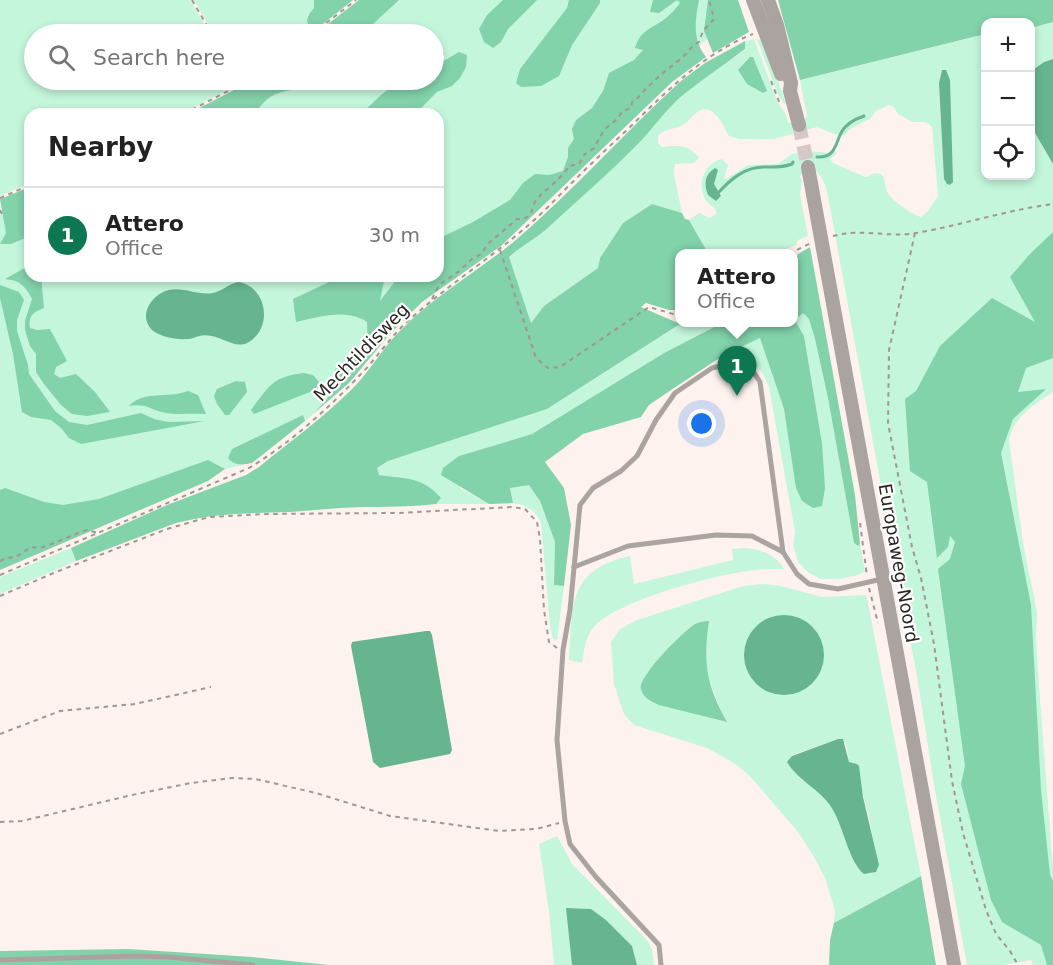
<!DOCTYPE html>
<html lang="en">
<head>
<meta charset="utf-8">
<style>
	:root { --surface:#fff; --page:#f6f6f6; --text:#222; --muted:#767676; --line:#e0e0e0; --accent:#0c7750 }
	body { margin:0; font-family:"DejaVu Sans",sans-serif; background:var(--page); color:var(--text) }
	.controls { position:absolute; right:18px; top:18px; display:grid; overflow:hidden; border-radius:12px; box-shadow:0 3px 9px #0003 }
	.controls button { width:54px; height:54px; display:grid; place-items:center; padding:0; border:0; border-bottom:2px solid var(--line); background:var(--surface); color:var(--text); font:30px sans-serif }
	.you { position:absolute; left:702px; top:424px; width:21px; height:21px; margin:-15px; border:4px solid #fff; border-radius:50%; background:#1a73e8; box-shadow:0 0 0 9px #1a73e833 }
	.badge { display:grid; place-items:center; width:39px; height:39px; border-radius:50%; background:var(--accent); color:#fff; font-size:20px; font-weight:700 }
	.pin { position:absolute; translate:-50% -50px; filter:drop-shadow(0 2px 3px #0008) }
	.pin::after { content:''; position:absolute; top:32px; width:21px; height:18px; background:inherit; clip-path:polygon(0 0,100% 0,50% 100%) }
	.popup { position:absolute; left:675px; top:249px; width:123px; height:78px; box-sizing:border-box; display:grid; place-content:center; border-radius:12px; background:var(--surface); filter:drop-shadow(0 2px 4px #0005); font-size:20px; white-space:nowrap; color:var(--muted) }
	.popup b { font-size:22px; color:var(--text) }
	.popup::after { content:''; position:absolute; left:50%; top:100%; margin-left:-12px; border:12px solid transparent; border-top-color:var(--surface) }
	.list { margin:0; padding:0; list-style:none }
	h2 { display:flex; justify-content:space-between; align-items:center; height:78px; margin:0; padding:0 24px; font-size:26px }
	h2 small { font-size:20px; font-weight:400; color:var(--muted) }
	.list li { display:grid; grid-template-columns:39px 1fr auto; gap:18px; align-items:center; box-sizing:border-box; height:96px; padding:0 24px; border-top:2px solid var(--line) }
	.list b { display:block; font-size:22px; white-space:nowrap }
	.list p { margin:0; font-size:20px; white-space:nowrap; color:var(--muted) }
	.list em { font-size:20px; font-style:normal; color:var(--muted) }
	.icon { flex:none; width:33px; height:33px; fill:none; stroke:currentColor; stroke-width:2; stroke-linecap:round; stroke-linejoin:round }
	.map { position:relative; flex:none; width:1053px; height:965px; overflow:hidden }
	.search { position:absolute; background:var(--surface); box-shadow:0 3px 9px #0003; left:24px; top:24px; width:420px; height:66px; display:flex; align-items:center; gap:15px; box-sizing:border-box; padding:0 21px; border-radius:33px; color:var(--muted); font-size:22px }
	.panel { position:absolute; background:var(--surface); box-shadow:0 3px 9px #0003; left:24px; top:108px; width:420px; height:174px; border-radius:18px }
	.map>svg:first-child { display:block }
</style>
</head>
<body>
<div class="map">
<svg width="1053" height="965" viewBox="0 0 1053 965">
	<rect width="100%" height="100%" fill="#fef2ef"/>
	<g fill="#c3f6db" fill-rule="evenodd">
		<path d="M0,0H190L210,34H34V80H236L239,84L181,114H30V183L0,196Z"/>
		<path d="M194,0H314V8L307,15L308,27L313,32L309,34H214Z"/>
		<path d="M372,0H733L738,12L662,78L468,267L364,345L358,355L345,367L336,372C336,375 338,378 337,382C335,394 315,413 305,421L303,415L234,463L242,465L252,463L225,469L221,468L0,557V215L30,203V276H438V114H210L267,80H434V34H326Z"/>
		<path d="M1053,22V59L1044,62L1031,72L1030,28Z"/>
		<path d="M985,34L986,176H1030L1031,126L1053,164V392C1035,404 1013,417 1009,440L1023,543L1037,612L1036,639L1038,673L1053,870V965H1033L1031,960L1003,965H967L934,785L917,676L899,584L830,207C828,195 825,175 814,170L803,173L800,176L802,181L800,194L808,236L798,240L796,245L778,253H708L689,220L699,213L710,218L717,213C715,206 708,205 705,199C697,183 704,163 722,159L728,165L724,178L726,179L748,165L778,164L792,154L809,151L829,153L834,151L837,153L830,159L833,163L865,177H868L874,173L881,174C887,181 884,186 888,193C891,200 913,215 921,217L928,211L938,196L932,127L926,122H913L898,114L894,107L889,105L876,111L870,119L850,129L844,135L834,134L817,127L774,139H739L729,136C722,124 712,99 695,114C691,117 688,122 684,124C676,130 664,128 658,136V143L662,147C678,146 687,143 699,158L694,163L675,164L674,174L682,213L652,204L623,223L600,258L598,268L544,306L531,323L508,257L525,243L531,240C566,209 602,179 635,147C651,131 664,111 682,96C702,79 724,65 745,50V41L754,39L777,101L786,115L788,122L795,125L803,122L807,116L800,80ZM942,70H946L952,184L950,185L946,183L944,179L939,83Z"/>
		<path d="M757,39L765,41L786,104H784L777,93Z"/>
		<path d="M803,313L809,319L815,339L828,398L854,543L857,546L860,544L865,571L858,575L839,579H821L809,573L798,562L793,545L795,532L769,387L762,372L749,359L735,356L721,357L760,337L784,409L790,444L822,443L804,336L795,320Z"/>
		<path d="M682,323H722L664,353L532,434L459,456L460,488L489,504H436L441,498L378,475L377,468L388,461L547,409Z"/>
		<path d="M529,484L540,501L555,542L554,585L564,586L557,640L553,639L550,626L541,523C535,510 527,505 513,503L509,488Z"/>
		<path d="M71,548L76,561L0,594V577Z"/>
		<path d="M743,548C759,548 776,555 784,569C772,569 759,569 747,571C712,576 615,601 593,628C585,638 584,651 582,663L569,660C573,605 567,570 630,556L634,584L733,560L732,549Z"/>
		<path d="M763,584L781,586L822,597L866,595L868,603L921,876L834,923L835,910L825,878L813,855L798,832L749,775L734,763L707,748L634,725L624,714L614,684L611,642L620,629L637,620L743,586ZM708,621C708,631 705,643 705,654C706,679 717,699 726,722L652,702L648,699L644,678L648,671L688,630L695,624ZM838,739L846,743L849,762L855,763L870,821L878,869L870,874L856,866L833,809L824,797L791,768L792,755Z"/>
		<path d="M557,836L572,864L647,940L652,949L654,965H637L632,946L606,920L591,909L567,908L572,965H554L549,911L539,844Z"/>
	</g>
	<g fill="#82d2aa">
		<path d="M314,0H353L313,32L311,31C305,21 306,16 314,8Z"/>
		<path d="M359,0H399L362,34H315Z"/>
		<path d="M503,0H537L508,29L501,42L493,48L484,42L479,29L487,15Z"/>
		<path d="M569,0H600V3L572,45L559,76L541,86L521,87L516,83L520,69L567,8Z"/>
		<path d="M653,0H699C695,21 692,39 706,57L672,82L501,246L422,302L390,334L349,383L313,414C327,399 338,391 335,369C349,366 364,352 367,338C368,333 367,327 367,322C347,308 319,317 296,322L293,299L327,283L334,276H385L380,301L399,276H438V247L444,236L473,222L510,200L523,183L535,174L549,175L563,171L568,157V148L574,139L572,129L576,120L592,108L603,91L609,73L634,60L643,50L635,48C641,29 652,29 666,18C671,14 676,8 680,3L677,0L659,13L650,12Z"/>
		<path d="M708,0H738L749,32L713,53L704,31Z"/>
		<path d="M778,0H1053V22L1031,28L1030,22H986L985,34L800,80Z"/>
		<path d="M745,41V49C724,65 703,79 683,95C665,110 652,130 636,146C609,173 580,198 552,224C539,237 522,245 509,257L531,323L544,306L598,268L600,258L623,223L652,204L682,213L685,219L689,220L708,253L680,254V310H669L646,303L641,307L680,324L547,409L388,461L377,468L379,475C405,479 422,476 441,498L436,504C404,508 372,506 340,508C323,509 307,511 290,512C251,513 214,513 176,523L76,561L71,548L167,505L246,475L259,467C291,441 324,417 353,388C370,371 382,349 399,332C432,297 480,270 517,239C574,190 625,132 681,81L705,63Z"/>
		<path d="M459,52L467,55L466,67L460,78L452,86L437,92L415,114H361L381,95L401,80H434V69L437,65Z"/>
		<path d="M750,57H753L767,91L763,93L747,84L738,70Z"/>
		<path d="M253,80H297L291,90C270,94 267,98 254,114H188Z"/>
		<path d="M30,187V236L11,244H0L6,233L0,199Z"/>
		<path d="M1053,232V358L1026,368L1018,392L1046,389L1013,419L1001,453L1031,605L1041,790L1050,875L1053,881V965H1047L1041,945L1002,922L991,900L961,784L965,766L938,569L950,559L955,542L950,536L948,547L937,558L927,482L910,471L905,399L916,391L940,346L992,298L1035,322L1010,277L1030,254Z"/>
		<path d="M810,247L855,495L860,544L858,546L854,543L828,398L815,339L809,319L803,313L795,320L804,336L822,443L825,488L822,506L813,508L802,501L796,488L784,409L760,338L724,355L671,390L649,405L641,417L583,434L545,462L564,488L571,525L564,586L554,585L555,542L540,501L529,485L510,488L513,503L489,504L441,475L443,468L459,456L532,434L664,353L722,323L794,322V267L798,254Z"/>
		<path d="M30,265V276H41L44,308C34,312 28,315 30,328L37,330L50,329L67,361L56,367L54,374L60,378L76,374L95,392L110,412L87,416L72,414L61,405L44,384L36,372V354L30,346L25,330V321L32,299C26,287 20,280 5,279Z"/>
		<path d="M0,285L19,292L24,300L17,320V331L28,365L29,374L55,411L69,422L87,425L141,413L154,419L169,422L205,421L81,444L69,438L61,428L51,420L31,417L22,412L13,354L0,298Z"/>
		<path d="M304,373L313,375L319,382L315,390L254,414L251,410C270,385 272,377 304,373Z"/>
		<path d="M236,381L245,382L247,392L229,415H225L217,404L214,396L217,389Z"/>
		<path d="M188,391L198,395L206,414C193,413 179,415 166,413C150,410 147,403 129,406C144,390 167,399 188,391Z"/>
		<path d="M303,415L305,421L252,463C242,465 235,466 228,458L232,449Z"/>
		<path d="M208,460L225,469L208,481L0,570V490L5,488L44,502L63,505L99,499Z"/>
		<path d="M709,621C703,663 706,684 727,722L659,705C652,702 643,698 641,689C638,676 683,632 695,624C699,622 704,621 709,621Z"/>
		<path d="M921,876L936,965H829L830,940L834,923Z"/>
		<path d="M128,949L252,957L329,965H0V951Z"/>
	</g>
	<g fill="#66b58e">
		<path d="M434,47L442,49C448,59 438,62 434,69Z"/>
		<path d="M1053,59V164L1031,126L1030,72L1044,62Z"/>
		<path d="M942,70H946L950,80L953,182L950,185L947,184L944,179L939,83Z"/>
		<path d="M715,168L718,170L714,184L721,196L716,201L708,195C704,184 704,175 715,168Z"/>
		<path d="M238,282C266,286 274,326 249,342C232,352 218,329 196,337C185,342 161,338 152,330C139,317 149,299 163,292C180,284 196,296 213,293C222,291 229,284 238,282Z"/>
		<circle cx="784" cy="655" r="40"/>
		<path d="M426,631H430L432,635L452,750L450,754L380,768L373,762L351,646L352,642L358,641Z"/>
		<path d="M838,739H843L849,762L857,764L859,766L863,797L879,865L876,872L864,874C850,864 843,827 833,810C822,790 798,781 787,762L792,756Z"/>
		<path d="M566,908L591,909L606,920L632,946L637,965H572Z"/>
	</g>
	<g fill="none" stroke-linecap="round" stroke-linejoin="round">
		<g stroke="#66b58e" stroke-width="3">
			<path d="M817,157C835,158 835,145 841,133C846,123 855,119 864,116"/>
			<path d="M719,192C731,179 745,167 764,167C774,167 781,168 792,164L793,162"/>
		</g>
		<path stroke="#d4c9c6" stroke-width="14" stroke-dasharray="14 7" stroke-linecap="butt" d="M799,125L808,167"/>
		<g stroke="#a09693" stroke-width="2" stroke-dasharray="4.5 4.5" stroke-linecap="butt">
			<path d="M192,0L212,34"/>
			<path d="M312,34L356,0"/>
			<path d="M771,81L780,104"/>
			<path d="M184,114L249,80"/>
			<path d="M0,198L30,185"/>
			<path d="M0,210L2,214"/>
			<path d="M915,233L889,350L888,423L912,547L921,578L934,644L952,781L963,833L986,910L996,934L1010,951L1018,965"/>
			<path d="M833,236C862,228 888,238 916,233C962,225 1007,210 1053,204"/>
			<path d="M500,250L536,358L548,368L560,367L649,307L680,316"/>
			<path d="M789,254L811,243"/>
			<path d="M432,299L439,285L458,272L472,259L480,255L489,243L517,219H524L530,215C532,212 532,209 533,206C537,194 562,180 569,166L579,164L584,155L594,148L604,130L616,120L623,111L631,108L632,102C639,98 642,92 649,86C660,74 673,66 685,55C690,50 692,45 699,42L703,31L714,19L709,0"/>
			<path d="M860,523L867,576"/>
			<path d="M0,561L6,558L16,557L31,547L40,548L49,545L81,532L87,530L98,533"/>
			<path d="M0,575L249,468C289,444 328,409 360,375C377,358 390,337 408,321C453,280 506,249 549,206C574,180 600,155 627,130C665,93 702,54 753,34"/>
			<path d="M869,588L878,623"/>
			<path d="M0,596L56,572L167,529L209,517L263,514L397,513L512,507L525,509L537,522L540,539L544,610L549,642L557,648"/>
			<path d="M0,734L60,711L135,704L211,687"/>
			<path d="M0,822L22,821L132,795L191,783L232,778L255,779L316,793L390,816L499,831L536,829L559,823"/>
		</g>
		<g stroke="#aba3a0" stroke-width="5">
			<path d="M574,567L628,546L716,535L752,536L783,552L797,574L809,584L838,589L882,579"/>
			<path d="M0,960L136,956L168,957L253,965"/>
			<path d="M661,965L659,945L596,877L570,844L565,821L557,740L563,650L570,610L580,505L593,488L621,471L637,456L656,420L675,393L712,368L736,362L753,371L760,382L783,552"/>
		</g>
		<g stroke="#aba3a0" stroke-width="14">
			<path d="M753,0L781,74"/>
			<path d="M768,0L777,25L791,83L790,91L799,125"/>
			<path d="M808,167L954,965"/>
		</g>
	</g>
	<g text-anchor="middle" dominant-baseline="central" stroke-width="4.5" stroke-linejoin="round" paint-order="stroke">
		<g font-size="18" fill="#2b2422" stroke="#fff">
			<text transform="translate(361 352) rotate(-46)">Mechtildisweg</text>
			<text transform="translate(899 563) rotate(80)">Europaweg-Noord</text>
		</g>
	</g>
</svg>
<div class="controls">
<button>+</button>
<button>−</button>
<button><svg class="icon" aria-label="locate" viewBox="0 0 24 24"><circle cx="12" cy="12" r="6"/><path d="M12 2v4M12 18v4M2 12h4M18 12h4"/></svg></button>
</div>
<div class="you"></div>
<div class="pin badge" style="left:737px;top:396px">1</div>
<div class="popup"><b>Attero</b>Office</div>
<div class="search"><svg class="icon" aria-label="search" viewBox="0 0 24 24"><circle cx="10" cy="10" r="6"/><path d="M15 15l6 6"/></svg>Search here</div>
<section class="panel">
<h2>Nearby<small></small></h2>
<ul class="list">
<li><span class="badge">1</span><div><b>Attero</b><p>Office</p></div><em>30 m</em></li>
</ul>
</section>
</div>
</body>
</html>
